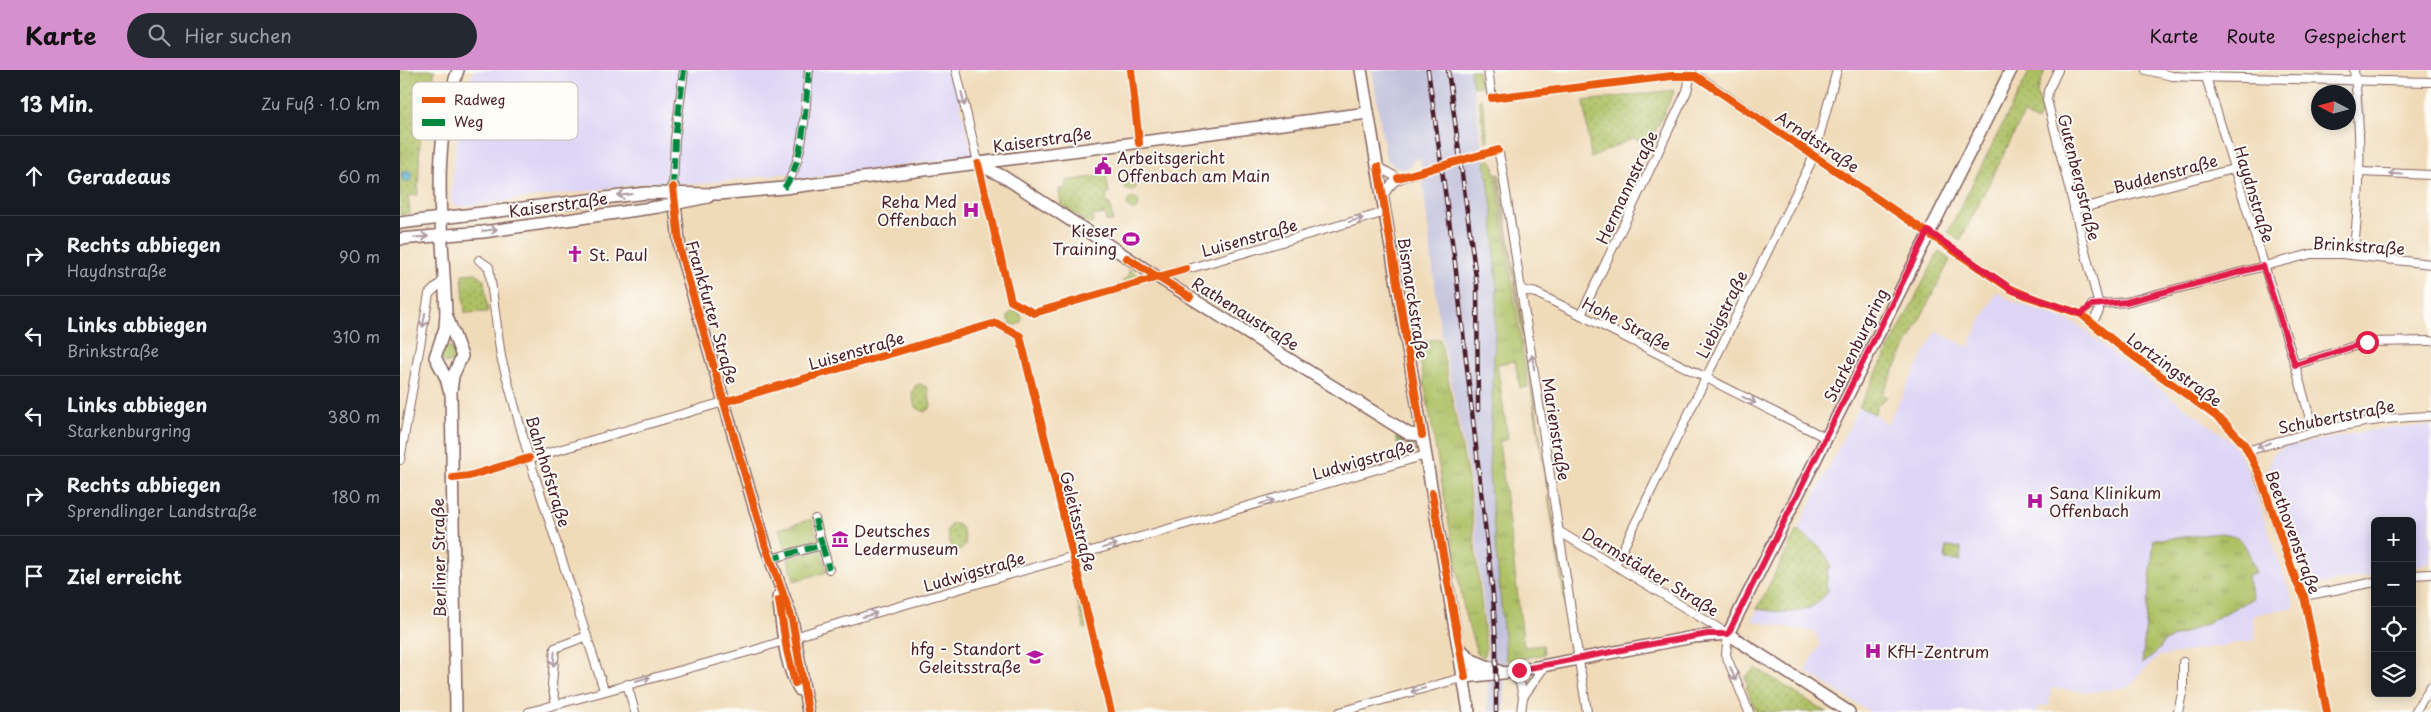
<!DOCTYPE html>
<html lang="de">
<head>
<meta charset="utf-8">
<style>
	:root { --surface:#171b24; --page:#242831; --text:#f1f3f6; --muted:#9ea1a6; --line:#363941; --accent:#d690ce }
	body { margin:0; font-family:"Playpen Sans",sans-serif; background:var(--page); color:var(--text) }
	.controls { position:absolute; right:15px; bottom:15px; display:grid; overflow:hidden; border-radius:8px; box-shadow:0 2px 12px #0003 }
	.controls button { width:45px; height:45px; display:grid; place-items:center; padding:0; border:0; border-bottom:1px solid var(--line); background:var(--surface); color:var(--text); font:25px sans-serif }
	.compass { position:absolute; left:1911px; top:15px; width:45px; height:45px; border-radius:50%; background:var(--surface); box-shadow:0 2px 12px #0003; rotate:276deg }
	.stop { position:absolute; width:15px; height:15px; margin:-11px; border:4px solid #e11d48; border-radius:50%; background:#fff }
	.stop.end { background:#e11d48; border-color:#fff; box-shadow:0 1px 5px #0008 }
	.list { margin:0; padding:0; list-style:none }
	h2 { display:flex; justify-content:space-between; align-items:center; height:65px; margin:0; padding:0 20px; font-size:21px }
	h2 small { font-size:16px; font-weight:400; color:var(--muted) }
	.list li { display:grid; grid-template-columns:32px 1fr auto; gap:15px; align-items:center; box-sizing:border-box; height:80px; padding:0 20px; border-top:1px solid var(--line) }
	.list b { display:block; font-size:19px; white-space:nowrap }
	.list p { margin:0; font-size:16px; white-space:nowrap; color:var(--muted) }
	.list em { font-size:16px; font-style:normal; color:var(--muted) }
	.icon { flex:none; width:28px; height:28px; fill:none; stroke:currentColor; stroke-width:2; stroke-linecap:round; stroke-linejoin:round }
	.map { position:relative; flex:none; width:2031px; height:642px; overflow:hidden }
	header { display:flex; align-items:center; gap:30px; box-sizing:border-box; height:70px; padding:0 25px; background:var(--accent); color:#111 }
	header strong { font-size:24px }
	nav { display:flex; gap:28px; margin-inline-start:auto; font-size:18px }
	.search { width:350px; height:45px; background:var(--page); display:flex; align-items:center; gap:12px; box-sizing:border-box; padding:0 18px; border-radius:28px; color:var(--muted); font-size:19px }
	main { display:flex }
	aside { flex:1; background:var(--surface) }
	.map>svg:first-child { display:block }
</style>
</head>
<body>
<header>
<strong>Karte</strong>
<div class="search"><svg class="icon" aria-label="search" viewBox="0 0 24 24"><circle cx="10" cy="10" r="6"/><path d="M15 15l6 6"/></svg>Hier suchen</div>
<nav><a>Karte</a><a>Route</a><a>Gespeichert</a></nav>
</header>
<main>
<aside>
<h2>13 Min.<small>Zu Fuß · 1.0 km</small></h2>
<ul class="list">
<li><svg class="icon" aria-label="ahead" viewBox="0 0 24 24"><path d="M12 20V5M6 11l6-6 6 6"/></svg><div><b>Geradeaus</b></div><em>60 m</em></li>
<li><svg class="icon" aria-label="right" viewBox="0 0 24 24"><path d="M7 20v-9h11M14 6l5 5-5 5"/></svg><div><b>Rechts abbiegen</b><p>Haydnstraße</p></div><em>90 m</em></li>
<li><svg class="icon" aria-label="left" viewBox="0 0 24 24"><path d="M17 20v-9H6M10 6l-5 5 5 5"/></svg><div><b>Links abbiegen</b><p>Brinkstraße</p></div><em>310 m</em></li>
<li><svg class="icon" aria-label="left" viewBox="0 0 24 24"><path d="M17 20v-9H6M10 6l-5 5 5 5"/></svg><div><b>Links abbiegen</b><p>Starkenburgring</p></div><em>380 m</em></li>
<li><svg class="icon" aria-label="right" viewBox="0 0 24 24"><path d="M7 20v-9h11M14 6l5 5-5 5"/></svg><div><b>Rechts abbiegen</b><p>Sprendlinger Landstraße</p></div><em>180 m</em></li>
<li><svg class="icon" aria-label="arrive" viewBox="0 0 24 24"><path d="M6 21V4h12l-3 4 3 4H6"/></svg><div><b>Ziel erreicht</b></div></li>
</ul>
</aside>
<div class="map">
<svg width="2031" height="642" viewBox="0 0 2031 642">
	<defs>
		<pattern id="grass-tufts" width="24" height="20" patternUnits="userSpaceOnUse" patternTransform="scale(1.25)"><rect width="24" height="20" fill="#adc064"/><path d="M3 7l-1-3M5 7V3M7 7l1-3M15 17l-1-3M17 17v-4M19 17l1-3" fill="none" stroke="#8f9b53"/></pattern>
		<pattern id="forest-crowns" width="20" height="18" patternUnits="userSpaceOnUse" patternTransform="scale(1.25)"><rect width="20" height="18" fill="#8aa65a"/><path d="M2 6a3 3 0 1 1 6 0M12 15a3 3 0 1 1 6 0" fill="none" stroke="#73874b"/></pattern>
		<pattern id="park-dots" width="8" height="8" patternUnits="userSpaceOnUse" patternTransform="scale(1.25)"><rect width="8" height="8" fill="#adc064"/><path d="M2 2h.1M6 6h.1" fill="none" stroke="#8f9b53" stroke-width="1.8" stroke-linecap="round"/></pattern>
		<pattern id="water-waves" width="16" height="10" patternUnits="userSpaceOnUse" patternTransform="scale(1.25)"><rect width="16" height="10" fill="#57b0d4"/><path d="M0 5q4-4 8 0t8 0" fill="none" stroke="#4a8fac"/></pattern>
	</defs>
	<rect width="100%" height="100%" fill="#fdfcf7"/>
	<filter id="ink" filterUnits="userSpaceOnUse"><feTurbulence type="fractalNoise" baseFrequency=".02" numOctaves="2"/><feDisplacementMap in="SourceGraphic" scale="10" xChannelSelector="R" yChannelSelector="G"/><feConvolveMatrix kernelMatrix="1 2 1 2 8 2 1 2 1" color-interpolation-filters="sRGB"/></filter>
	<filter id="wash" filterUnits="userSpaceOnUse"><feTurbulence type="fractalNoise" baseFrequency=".0096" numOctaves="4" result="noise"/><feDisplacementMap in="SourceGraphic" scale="20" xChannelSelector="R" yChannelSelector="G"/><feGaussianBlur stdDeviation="1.12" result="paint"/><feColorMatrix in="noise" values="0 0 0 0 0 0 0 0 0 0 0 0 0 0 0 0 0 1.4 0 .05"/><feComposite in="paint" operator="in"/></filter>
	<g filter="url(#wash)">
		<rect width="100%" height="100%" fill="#f0dbb9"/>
		<g fill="#ddd5f6">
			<path d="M74,0H551L573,86L400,109L391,103L299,114L255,112L59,137L51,132L54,90L61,49Z"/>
			<path d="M1596,222L1617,233L1677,254L1718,288L1827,368L1839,383L1848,402L1895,537L1852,545L1856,570L1760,586L1738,605L1730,617L1688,622L1651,618L1649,636H1638L1637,642H1470L1405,601L1420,575L1415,562L1352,551L1459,337L1475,344L1487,355L1536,261L1568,277Z"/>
			<path d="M2031,356L2030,493L2012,497V451H1975V504L1922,514L1911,511L1906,504L1869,397L1873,384L1883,377L1962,362L1990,357Z"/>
		</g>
		<path fill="#c2c1dc" d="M972,0H1070L1093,144L1097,221L1089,402L1106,579L1104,642H1088V579L1070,408L1039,251L1020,88L1014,90L1011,96L1004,99L997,98L986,89Z"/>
		<g fill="url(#grass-tufts)" stroke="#7c7048">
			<path d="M1070,0H1078L1080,16L1073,17Z"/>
			<path d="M1079,30H1082L1088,70L1085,71Z"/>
			<path d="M1089,90L1093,92L1096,109L1128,317L1120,318L1115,291L1097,294L1108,369L1099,372L1124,577L1143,575L1144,584L1112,591L1106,590L1089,402L1097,221L1093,144L1085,91Z"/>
			<path d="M1097,104H1099L1148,417L1147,418Z"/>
			<path d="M729,199L739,206V209L724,213L722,211L728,206Z"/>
			<circle cx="615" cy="248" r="7"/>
			<path d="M1040,269L1068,409L1086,579L1084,587L1077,583L1065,545L1017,272Z"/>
			<circle cx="48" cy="285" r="8"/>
			<path d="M1148,425H1149L1168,538H1166Z"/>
			<path d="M412,449L418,470L385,480L379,459Z"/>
			<path d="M1819,463C1846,464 1848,482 1856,503L1847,507L1853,528L1807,553L1763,572L1760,579L1742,594L1754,469H1766Z"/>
			<path d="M421,480L427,502L394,511L388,489Z"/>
			<path d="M672,497L687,558L684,559L669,498Z"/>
		</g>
		<g fill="url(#forest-crowns)" stroke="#6a6242">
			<path d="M996,366L1002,369L1006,384L1000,386Z"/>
			<path d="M1006,366L1014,374V382L1010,385Z"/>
		</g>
		<g fill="url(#park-dots)" stroke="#7c7048">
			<path d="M0,0H35L20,67L18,125L8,126L10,143L0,145Z"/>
			<path d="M1630,0H1645L1637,23L1642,41L1637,51L1624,44L1560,171L1548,162Z"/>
			<path d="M1273,20L1274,22L1249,75L1233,68L1191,88L1184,31Z"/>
			<path d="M706,105L709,123L706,124L707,134H710L713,152L706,151L705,144L692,146L693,153L690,154L661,135L659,119L667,118L666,111Z"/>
			<circle cx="730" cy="115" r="6"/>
			<circle cx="733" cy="134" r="6"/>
			<path d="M1539,181L1550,190L1482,324L1487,327L1477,335L1475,344L1459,337Z"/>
			<path d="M76,203L84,210L88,242L65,243L62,204Z"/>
			<path d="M520,314L528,318L531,337L525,342L515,337L512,323L515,316Z"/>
			<path d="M551,454H557L562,458L566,474L561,480L551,478L547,461Z"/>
			<path d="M1397,460C1412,471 1426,479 1431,497H1428L1426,519H1429C1412,548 1386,543 1357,539Z"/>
			<path d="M1546,477L1561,478L1560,491L1545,490Z"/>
			<path d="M1356,598L1426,642H1356L1346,617L1348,614L1345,607Z"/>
		</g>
		<circle fill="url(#water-waves)" stroke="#506880" cx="7" cy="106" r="5.5"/>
	</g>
	<g filter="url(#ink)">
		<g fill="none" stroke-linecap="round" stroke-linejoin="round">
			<path stroke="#cfb59d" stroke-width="8" stroke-dasharray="8 4" stroke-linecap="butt" d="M1022,102L1083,84"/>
			<g stroke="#84615d" stroke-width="10">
				<g id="street">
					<path d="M556,0L611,231L634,243L986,142"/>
					<path d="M731,0L739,73"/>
					<path d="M1088,0L1092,28L1272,6L1299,7L1609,218L1630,227L1681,244L1720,276L1824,352L1844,374L1854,392L1896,511L1904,526L1927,642"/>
					<path d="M1658,0L1648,21L1647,30L1699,236V241L1692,253"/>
					<path d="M1746,0L1772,6L1794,7L2031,12"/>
					<path d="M1806,7L1895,295L1914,363"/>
					<path d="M1083,84L1098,80L1102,98L1187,642"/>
					<path d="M978,97L998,108"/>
					<path d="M1960,102L2031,105"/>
					<path d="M273,117L275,69L284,0"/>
					<path d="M384,118C405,92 405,34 409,0"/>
					<path d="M983,127C993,107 1001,108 1022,102"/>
					<path d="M1674,140L1833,99"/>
					<path d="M1953,185C1961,123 1962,63 1954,0"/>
					<path d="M79,190L89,197L101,287L129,388L204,620"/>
					<path d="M1122,220L1136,223L1181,245L1426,368"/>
					<path d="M1692,235L1726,232L1911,184H1942L2031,194"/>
					<path d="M1181,245L1287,21L1292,0"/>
					<path d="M1895,295L1967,272L2031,271"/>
					<path d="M1848,381C1903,362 1973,347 2031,346"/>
					<path d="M0,390L29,224L45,209"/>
					<path d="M53,408L69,406L596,253L620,266L711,642"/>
					<path d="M415,449L422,475"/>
					<path d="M1160,462L1328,564L1326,585L1349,642"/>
					<path d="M370,489L422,475L429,499"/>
					<path d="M1215,495L1414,86L1437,0"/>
					<path d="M2012,505L2031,504"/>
					<path d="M1904,526L1975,512"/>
					<path d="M1072,595L1080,597L1081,599L1073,598Z"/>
					<path d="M1111,602L1120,613L1123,627"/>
					<path d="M227,614L235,642"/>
					<path d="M156,634L152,615L155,578L187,566"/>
					<path d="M129,642L355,580L423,558L1026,385"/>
					<path d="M940,642L1065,607"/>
					<path d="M1121,642L1123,627L1145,596"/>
					<path d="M1778,642L1783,619V592"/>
					<path d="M2015,642L2031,616"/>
				</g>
			</g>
			<g stroke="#84615d" stroke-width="14">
				<g id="secondary">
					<path d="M961,0L1069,642"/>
					<path d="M578,94L604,107L759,208L1009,364L1022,365"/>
					<path d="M273,117L280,180L365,474L392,549L408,642"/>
					<path d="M0,153L246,123L319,124L384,118L968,43"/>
					<path d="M0,169L83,162L258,137L308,127"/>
					<path d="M46,244L62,286L53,306L51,321L56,642"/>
					<path d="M49,320L46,308L35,287L45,258L46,244C43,159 29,82 58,0"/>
					<path d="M378,527C383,556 383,594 400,620"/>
					<path d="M1328,564L1611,0"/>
					<path d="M1060,579L1072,590L1099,601"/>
					<path d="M1065,607L1111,602L1293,567L1328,564L1449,642"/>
				</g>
			</g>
			<use href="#street" stroke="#fff" stroke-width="8"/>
			<use href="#secondary" stroke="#fff" stroke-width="11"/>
			<g stroke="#4a1f2b" stroke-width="4.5">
				<g id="rail">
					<path d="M1028,0L1055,193L1093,525L1096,576V642"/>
					<path d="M1048,0L1077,215L1078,340"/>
				</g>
			</g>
			<use href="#rail" stroke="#fdfcf7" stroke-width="2.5" stroke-dasharray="8" stroke-linecap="butt"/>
			<g stroke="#00873e" stroke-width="6" stroke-dasharray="12 6" stroke-linecap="butt">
				<path d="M273,117L275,69L284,0"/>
				<path d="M384,118C405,92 405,34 409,0"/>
				<path d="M415,449L422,475"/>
				<path d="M370,489L422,475L429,499"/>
			</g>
			<g stroke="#fdfcf7" stroke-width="11">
				<g id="cycleway">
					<path d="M731,0L739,73"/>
					<path d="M1092,28L1272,6H1296L1609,218L1630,227L1681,244L1720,276L1824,352L1844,374L1859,403L1896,511L1904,526L1927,642"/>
					<path d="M578,94L611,231L634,243L786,199"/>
					<path d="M978,97L1022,365"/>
					<path d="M998,108L1098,80"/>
					<path d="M273,117L280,180L365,474L392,549L408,642"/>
					<path d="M727,188L790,227"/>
					<path d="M324,332L596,253L620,266L711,642"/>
					<path d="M53,408L69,406L129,388"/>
					<path d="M1032,423L1065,607"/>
					<path d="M379,530L387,580L395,613"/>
				</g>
			</g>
			<use href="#cycleway" stroke="#e8590c" stroke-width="8"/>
		</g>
		<defs><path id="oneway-shaft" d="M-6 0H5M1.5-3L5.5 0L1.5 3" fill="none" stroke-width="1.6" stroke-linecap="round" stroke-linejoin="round" transform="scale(1.25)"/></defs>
		<g stroke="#ae9aa0">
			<use href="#oneway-shaft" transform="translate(563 29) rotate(77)"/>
			<use href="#oneway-shaft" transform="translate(1996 104) rotate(-177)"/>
			<use href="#oneway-shaft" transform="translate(225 125) rotate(173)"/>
			<use href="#oneway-shaft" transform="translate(956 150) rotate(-16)"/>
			<use href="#oneway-shaft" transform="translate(90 160) rotate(-8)"/>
			<use href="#oneway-shaft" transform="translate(21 167) rotate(-5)"/>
			<use href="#oneway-shaft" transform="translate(24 250) rotate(100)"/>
			<use href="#oneway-shaft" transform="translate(1133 292) rotate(-99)"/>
			<use href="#oneway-shaft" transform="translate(1349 330) rotate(26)"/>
			<use href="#oneway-shaft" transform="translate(1864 375) rotate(160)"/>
			<use href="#oneway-shaft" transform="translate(867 432) rotate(-16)"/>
			<use href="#oneway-shaft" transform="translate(710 476) rotate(-16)"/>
			<use href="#oneway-shaft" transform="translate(470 545) rotate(-16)"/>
			<use href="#oneway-shaft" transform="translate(154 589) rotate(95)"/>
			<use href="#oneway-shaft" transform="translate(1333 604) rotate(68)"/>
			<use href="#oneway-shaft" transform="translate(243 609) rotate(-16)"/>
			<use href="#oneway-shaft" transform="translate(1018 620) rotate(164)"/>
		</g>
	</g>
	<g fill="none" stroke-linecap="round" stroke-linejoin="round" filter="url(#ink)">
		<path stroke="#e11d48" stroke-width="6" d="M1119,600L1257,573L1308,564H1328L1528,161L1614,221L1681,244L1692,235L1726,232L1863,196L1895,295L1967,272"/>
	</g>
	<defs>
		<g id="civic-bare" transform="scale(1.35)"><path d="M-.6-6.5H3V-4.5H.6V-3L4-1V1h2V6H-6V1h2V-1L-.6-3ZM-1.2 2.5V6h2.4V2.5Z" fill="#b5179e" stroke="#fdfcf7" stroke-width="2.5" paint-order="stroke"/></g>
		<g id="hospital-bare" transform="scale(1.35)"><path d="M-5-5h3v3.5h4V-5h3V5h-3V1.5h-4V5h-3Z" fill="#b5179e" stroke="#fdfcf7" stroke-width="2.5" paint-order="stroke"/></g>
		<g id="stadium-bare" transform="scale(1.35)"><path d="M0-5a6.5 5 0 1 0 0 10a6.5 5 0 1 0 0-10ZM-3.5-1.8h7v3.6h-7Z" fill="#b5179e" stroke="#fdfcf7" stroke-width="2.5" paint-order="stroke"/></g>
		<g id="church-bare" transform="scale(1.35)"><path d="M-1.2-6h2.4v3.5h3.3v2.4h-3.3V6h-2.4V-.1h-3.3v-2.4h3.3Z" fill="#b5179e" stroke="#fdfcf7" stroke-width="2.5" paint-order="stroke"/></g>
		<g id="museum-bare" transform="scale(1.35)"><path d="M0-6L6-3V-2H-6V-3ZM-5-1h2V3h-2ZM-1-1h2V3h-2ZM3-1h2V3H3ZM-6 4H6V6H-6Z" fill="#b5179e" stroke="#fdfcf7" stroke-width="2.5" paint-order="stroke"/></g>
		<g id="university-bare" transform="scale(1.35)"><path d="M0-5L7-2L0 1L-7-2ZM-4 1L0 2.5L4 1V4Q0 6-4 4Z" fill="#b5179e" stroke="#fdfcf7" stroke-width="2.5" paint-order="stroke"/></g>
	</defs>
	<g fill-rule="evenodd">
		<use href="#civic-bare" x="703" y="96"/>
		<use href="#hospital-bare" x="571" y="140"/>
		<use href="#stadium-bare" x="731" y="169"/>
		<use href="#church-bare" x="175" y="184"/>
		<use href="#hospital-bare" x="1635" y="431"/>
		<use href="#museum-bare" x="440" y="469"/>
		<use href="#hospital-bare" x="1473" y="581"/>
		<use href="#university-bare" x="635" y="587"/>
	</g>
	<g text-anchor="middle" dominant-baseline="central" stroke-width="4" stroke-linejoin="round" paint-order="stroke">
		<g font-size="16" fill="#4a1f2b" stroke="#fdfcf7">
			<text transform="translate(642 69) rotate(-8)">Kaiserstraße</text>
			<text transform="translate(1418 71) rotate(34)">Arndtstraße</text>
			<text transform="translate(1765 103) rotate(-15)">Buddenstraße</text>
			<text transform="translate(1680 107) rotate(76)">Gutenbergstraße</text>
			<text transform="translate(1226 117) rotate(-65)">Hermannstraße</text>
			<text transform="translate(1855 124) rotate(73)">Haydnstraße</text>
			<text transform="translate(158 134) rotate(-8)">Kaiserstraße</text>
			<text transform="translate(849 167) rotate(-16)">Luisenstraße</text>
			<text transform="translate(1959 175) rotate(4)">Brinkstraße</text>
			<text transform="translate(1014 228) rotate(81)">Bismarckstraße</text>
			<text transform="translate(313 242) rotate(74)">Frankfurter Straße</text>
			<text transform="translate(846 243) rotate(32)">Rathenaustraße</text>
			<text transform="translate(1321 244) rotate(-64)">Liebigstraße</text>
			<text transform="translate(1227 253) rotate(27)">Hohe Straße</text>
			<text transform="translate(1455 275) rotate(-64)">Starkenburgring</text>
			<text transform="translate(456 280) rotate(-16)">Luisenstraße</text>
			<text transform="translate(1775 299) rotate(36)">Lortzingstraße</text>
			<text transform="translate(1936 346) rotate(-11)">Schubertstraße</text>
			<text transform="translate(1157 359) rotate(81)">Marienstraße</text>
			<text transform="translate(963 389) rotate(-16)">Ludwigstraße</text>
			<text transform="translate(149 401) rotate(73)">Bahnhofstraße</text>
			<text transform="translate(679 451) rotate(76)">Geleitsstraße</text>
			<text transform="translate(1894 462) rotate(70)">Beethovenstraße</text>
			<text transform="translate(38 488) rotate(-91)">Berliner Straße</text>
			<text transform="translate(574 501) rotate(-16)">Ludwigstraße</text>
			<text transform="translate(1251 501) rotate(31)">Darmstädter Straße</text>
		</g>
		<g font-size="16" fill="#4a1f2b" stroke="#fdfcf7" text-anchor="start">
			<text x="717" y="87">Arbeitsgericht<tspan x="717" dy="18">Offenbach am Main</tspan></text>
			<text x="557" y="131" text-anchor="end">Reha Med<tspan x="557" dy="18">Offenbach</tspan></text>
			<text x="717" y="160" text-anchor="end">Kieser<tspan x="717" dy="18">Training</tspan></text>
			<text x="189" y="184">St. Paul</text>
			<text x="1649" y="422">Sana Klinikum<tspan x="1649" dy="18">Offenbach</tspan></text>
			<text x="454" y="460">Deutsches<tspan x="454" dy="18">Ledermuseum</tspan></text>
			<text x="621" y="578" text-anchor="end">hfg - Standort<tspan x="621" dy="18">Geleitsstraße</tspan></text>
			<text x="1487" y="581">KfH-Zentrum</text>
		</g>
	</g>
	<rect x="12" y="12" width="166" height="58" rx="8" fill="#fdfcf7" stroke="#c7baba" stroke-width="1"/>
	<rect x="22" y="27" width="23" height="6" fill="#e8590c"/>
	<rect x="22" y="49" width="23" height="7" fill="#00873e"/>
	<g font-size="14" fill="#4a1f2b">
		<text x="54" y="35">Radweg</text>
		<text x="54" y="57">Weg</text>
	</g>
</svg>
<div class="controls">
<button>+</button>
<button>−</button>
<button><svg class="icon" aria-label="locate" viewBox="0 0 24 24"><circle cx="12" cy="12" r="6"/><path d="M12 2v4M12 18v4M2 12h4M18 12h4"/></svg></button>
<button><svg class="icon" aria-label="layers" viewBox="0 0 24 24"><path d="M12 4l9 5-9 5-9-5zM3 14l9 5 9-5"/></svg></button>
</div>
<svg class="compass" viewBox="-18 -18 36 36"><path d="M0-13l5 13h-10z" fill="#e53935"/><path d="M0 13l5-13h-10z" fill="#9ea1a6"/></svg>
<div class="stop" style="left:1967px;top:272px"></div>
<div class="stop end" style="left:1119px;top:600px"></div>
</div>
</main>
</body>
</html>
